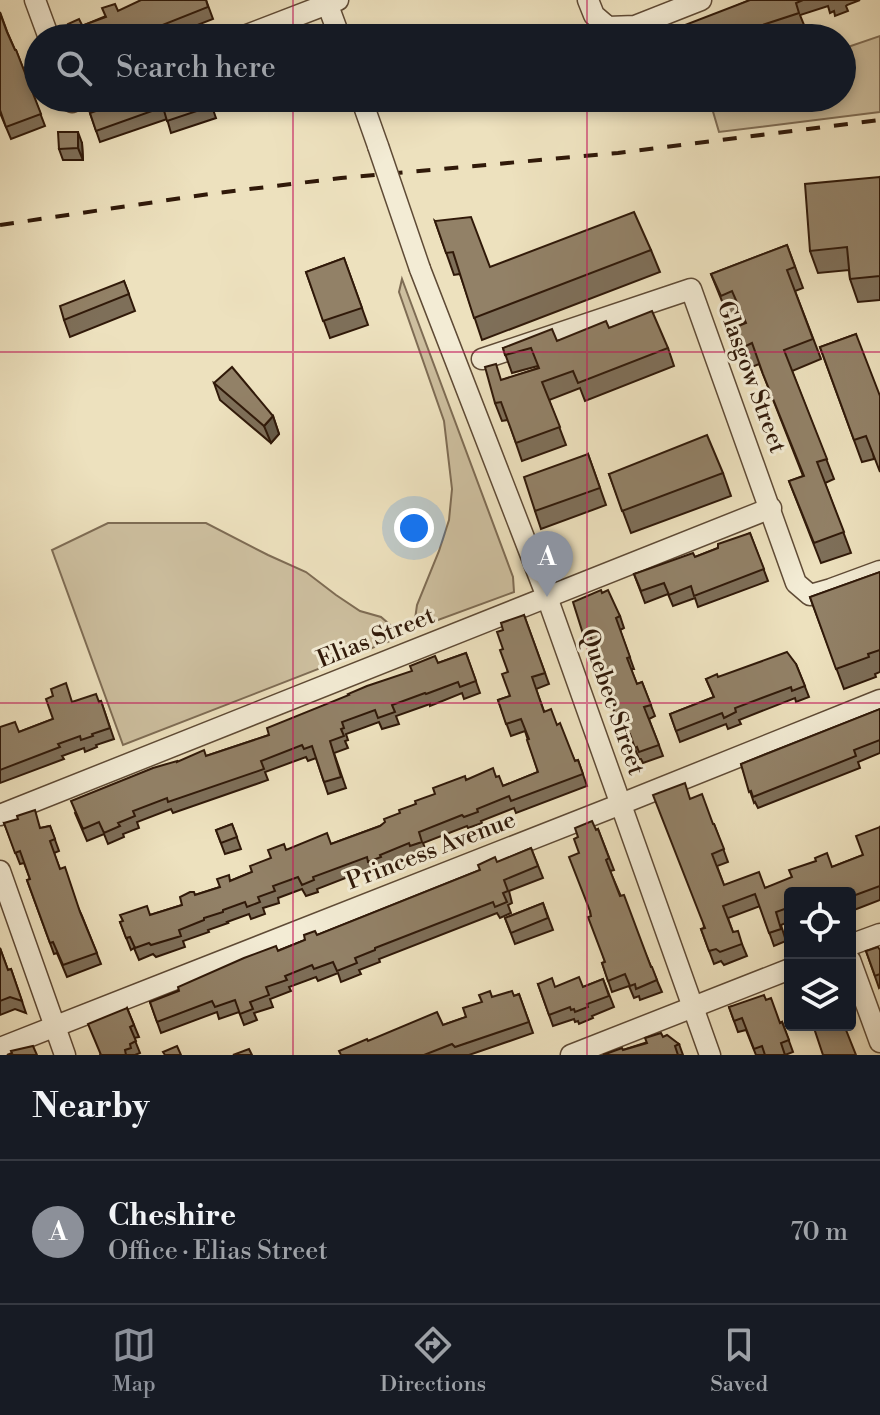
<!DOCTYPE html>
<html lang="en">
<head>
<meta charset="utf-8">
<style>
	:root { --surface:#171b24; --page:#20242c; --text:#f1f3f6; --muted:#9ea1a6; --line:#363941; --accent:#8c9099 }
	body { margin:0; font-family:"Libre Bodoni",serif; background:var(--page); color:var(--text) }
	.controls { position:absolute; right:24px; bottom:24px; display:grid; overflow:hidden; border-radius:8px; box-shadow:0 4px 12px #0003 }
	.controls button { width:72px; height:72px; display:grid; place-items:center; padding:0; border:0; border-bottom:2px solid var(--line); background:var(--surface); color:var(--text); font:40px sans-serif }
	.you { position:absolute; left:414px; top:528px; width:28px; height:28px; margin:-20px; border:6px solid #fff; border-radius:50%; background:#1a73e8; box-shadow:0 0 0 12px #1a73e833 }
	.badge { display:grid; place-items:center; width:52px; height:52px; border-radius:50%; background:var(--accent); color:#fff; font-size:26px; font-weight:700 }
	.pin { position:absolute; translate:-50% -66px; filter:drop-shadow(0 2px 4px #0008) }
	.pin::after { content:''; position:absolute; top:42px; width:28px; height:24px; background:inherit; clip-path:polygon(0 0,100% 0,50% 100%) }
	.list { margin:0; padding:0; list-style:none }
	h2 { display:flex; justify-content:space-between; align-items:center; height:104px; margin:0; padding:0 32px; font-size:34px }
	h2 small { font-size:26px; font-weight:400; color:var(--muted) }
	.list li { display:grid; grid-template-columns:52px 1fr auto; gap:24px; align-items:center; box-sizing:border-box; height:144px; padding:0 32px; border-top:2px solid var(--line) }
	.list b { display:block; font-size:30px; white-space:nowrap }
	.list p { margin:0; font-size:26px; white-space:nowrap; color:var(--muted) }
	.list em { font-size:26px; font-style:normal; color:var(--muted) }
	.icon { flex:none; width:44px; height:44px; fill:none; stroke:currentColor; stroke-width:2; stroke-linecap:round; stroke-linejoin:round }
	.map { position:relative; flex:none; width:880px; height:1055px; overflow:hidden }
	.search { position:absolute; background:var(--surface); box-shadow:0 4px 12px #0003; left:24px; right:24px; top:24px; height:88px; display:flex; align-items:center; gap:20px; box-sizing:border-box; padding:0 28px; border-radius:44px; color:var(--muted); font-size:30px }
	.sheet { height:248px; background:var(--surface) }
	nav { display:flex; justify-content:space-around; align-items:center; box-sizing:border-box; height:112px; border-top:2px solid var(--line); background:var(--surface); font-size:22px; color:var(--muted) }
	nav a { display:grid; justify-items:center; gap:4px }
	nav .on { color:var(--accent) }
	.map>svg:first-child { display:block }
</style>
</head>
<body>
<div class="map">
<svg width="880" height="1055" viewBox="0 0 880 1055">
	<rect width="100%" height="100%" fill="#ede1be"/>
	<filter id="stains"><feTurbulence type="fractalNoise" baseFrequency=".0025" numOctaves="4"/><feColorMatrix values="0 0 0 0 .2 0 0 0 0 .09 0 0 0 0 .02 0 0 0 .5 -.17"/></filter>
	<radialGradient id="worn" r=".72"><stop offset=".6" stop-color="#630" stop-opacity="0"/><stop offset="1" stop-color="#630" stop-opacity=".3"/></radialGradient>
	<g fill="#cdbf9f" stroke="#7e6c54" stroke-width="2">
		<path d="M880,36V112L719,132L709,98H842V49Z"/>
		<path d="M402,279L513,577L514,592L419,627L415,619L417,605L439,551L449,520L452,489L444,421L399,292Z"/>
		<path d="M108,523H206L268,555L306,572L336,595L360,611L381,617L403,636L123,745L52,550Z"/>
	</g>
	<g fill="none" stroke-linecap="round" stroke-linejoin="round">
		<g stroke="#5f4b36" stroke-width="23">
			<g id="minor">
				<path d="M35,0L49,38"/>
				<path d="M326,0L340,38"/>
				<path d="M588,0L594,15L608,27L635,26L701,0"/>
				<path d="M239,38L338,0"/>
				<path d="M70,98L72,102L81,98"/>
				<path d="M361,98L378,146"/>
				<path d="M420,269L547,597L710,1055"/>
				<path d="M482,359L691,289L796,583L810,595L831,589L880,571"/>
				<path d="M0,815L771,508"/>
				<path d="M0,871L65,1055"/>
				<path d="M850,945L880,934"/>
				<path d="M850,960L880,1042"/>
				<path d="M0,1048L621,804L880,700"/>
				<path d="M571,1055L790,969"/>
			</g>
		</g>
		<use href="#minor" stroke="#f3ecd5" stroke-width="20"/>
		<path stroke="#301909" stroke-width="4" stroke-dasharray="14 14" stroke-linecap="butt" d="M0,225L209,194L341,178L618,153L880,120"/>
		<g stroke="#5f4b36" stroke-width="23" stroke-linecap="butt">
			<path id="minor-bridge" d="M378,146L420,269"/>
		</g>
		<use href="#minor-bridge" stroke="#f3ecd5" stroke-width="20"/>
	</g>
	<g fill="#7e6f59" stroke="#301909" stroke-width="2">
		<path d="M206,0L213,19L164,38H70L84,25L118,11Z"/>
		<path d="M750,0H860L847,5L846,6L848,11L835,16L834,11L830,13L828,6L800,15L804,25L765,38H656L686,27Z"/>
		<path d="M0,12L8,34L15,50H16L45,126L11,139L0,113Z"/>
		<path d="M209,98L216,118L171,133L167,119L100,142L90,113Z"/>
		<path d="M82,143L83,160H63L59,149Z"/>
		<path d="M880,177V300L858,302L850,279L849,270L818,273L810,251Z"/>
		<path d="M435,221L490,267L651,250L660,272L482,340L460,274L454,275Z"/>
		<path d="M787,245L803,288L795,291L821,359L792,371L834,479L825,483L851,553L821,563L789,481L803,476L759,364L747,369L731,329L745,323L740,312L728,316L711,274Z"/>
		<path d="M344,258L368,325L330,338L306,272Z"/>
		<path d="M124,281L135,311L70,337L64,320Z"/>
		<path d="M609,328L668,348L674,366L585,401L580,388L549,400L566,445L522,461L508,420L502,421L495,403L502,380L539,368L538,366L512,373L503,348L557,341Z"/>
		<path d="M856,334L874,459L862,462L820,347Z"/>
		<path d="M214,383L273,416L279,434L271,443L220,400Z"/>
		<path d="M588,454L606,505L541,529L535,511Z"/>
		<path d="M723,473L731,496L631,533L609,474Z"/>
		<path d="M750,533L768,581L698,607L695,598L673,606L668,594L645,603L634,574L695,557L718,548Z"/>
		<path d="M880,572V672L875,674L876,677L844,689L810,597Z"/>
		<path d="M602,593L620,616L624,628L620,630L634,669H631L637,684L642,682L655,716L649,719L663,756L643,763L641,759H639L634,746L628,748L601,678L606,676L594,646L588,649L584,637Z"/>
		<path d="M524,615L549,684L536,689L544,711L557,725L575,761L578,760L587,786L516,813L514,808L481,821L482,823L468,828L467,826L423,843L427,853L414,858L413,855L384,866L385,869L373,873L371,868L317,889L318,892L306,896L302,889L278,898L279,903L263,908L265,914L251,919L249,914L227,922L228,923L208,930L209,932L183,941L185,947L156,957L153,954L139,960L134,948L131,950L120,922L150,915L182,905L195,895L220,887L230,881L252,872L271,858L286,850L331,844L380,826L416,804L466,780L496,777L503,786L538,772L525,731L511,736L498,700L510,696L508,672L503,649V630Z"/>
		<path d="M466,653L480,693L464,699L462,693L430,706V704L396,716L399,724L382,729L379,722L346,734L348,740L345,741L348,748L334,753L346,788L328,794L316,758L308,761L306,757L265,772L268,780L173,813L171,809L137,822L139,828L123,834L124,837L108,844L104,834L87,841L75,813L177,762L206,756L269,735L438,663Z"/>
		<path d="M796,664L809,697L796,702L795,698L739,720L741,724L728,729L726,724L680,742L670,714L714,697L706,679Z"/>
		<path d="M101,701L114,739L96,745L97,747L85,752L84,748L62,756L64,759L0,783V727L19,732L53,719L72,702Z"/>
		<path d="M880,709V753L858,762L860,768L758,808L755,802L754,803L741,764Z"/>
		<path d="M690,799L713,824H714L728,862L717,866L724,885L765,888L832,867L863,855L880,827V900L854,910L852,907L850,908V893H790V921L781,925L786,941L774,946L760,906L728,918L733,932L742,944L747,956L724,965L721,961L714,964L701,929L704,928Z"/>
		<path d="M4,823L41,828L50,826L59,851L54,853L60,869L82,916L101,964L67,977L57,953L54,954L27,880L30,879L24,863L20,864Z"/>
		<path d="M232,824L241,849L225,854L216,830Z"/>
		<path d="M598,829L614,870L610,871L662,992L640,1000L639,996L634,998L629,986L612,992L602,963L605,962L591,916L579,853L596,830Z"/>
		<path d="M531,848L543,878L509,891L512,903L508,905L511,913L500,918L497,913L379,959L380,962L359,970L361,974L341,982L338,973L318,981L316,977L289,987L291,991L270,999L273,1007L254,1013L257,1020L244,1025L239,1012L219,1019L217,1012L161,1033L150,1002L480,870Z"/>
		<path d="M543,903L553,930L515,944L505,918Z"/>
		<path d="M0,948L8,970L11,969L26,1013L15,1009L0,1015Z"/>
		<path d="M880,950V987L879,988L866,951Z"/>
		<path d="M603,979L614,1007L592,1016L593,1018L579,1024L578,1021L575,1022L574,1019L553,1026L538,984L555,987H583Z"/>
		<path d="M519,994L533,1033L469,1055H341L368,1041L443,1025L466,1017L482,1002L492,997L514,996Z"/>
		<path d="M766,1000L780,1023L782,1022L793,1052L785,1055H756L746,1030L738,1032L729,1007Z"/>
		<path d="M127,1008L139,1037L134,1038L140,1053L135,1055H100Z"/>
		<path d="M663,1037L679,1044L683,1055H603L623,1050Z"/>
	</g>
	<g fill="#665a48" stroke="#301909" stroke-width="2">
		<path d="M78,132L82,143L83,160L78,148Z"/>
		<path d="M273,416L279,434L271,443L264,426Z"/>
	</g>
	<g fill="#928167" stroke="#301909" stroke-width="2">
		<path d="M141,0H206L208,7L135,36L131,26L109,35L110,38H70L67,31L70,29L68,24L79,19L82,25H84L106,17L102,8L115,4L118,11Z"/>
		<path d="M750,0H803L796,3L799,13L747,30L750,38H656L686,27L685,25Z"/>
		<path d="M0,13L7,32L15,50H16L41,114L6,127L0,110Z"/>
		<path d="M133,98H209L212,106L167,121L163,107L96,131L90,113Z"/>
		<path d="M58,132H78V148L59,149Z"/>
		<path d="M880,177V276L850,279L847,247L810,251L805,184Z"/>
		<path d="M634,212L651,250L474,318L453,252L446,253L435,221L471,217L490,267Z"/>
		<path d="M787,245L795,267L787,270L813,339L784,350L827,459L817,462L844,532L814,543L789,481L804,476L763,374L752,343L740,349L731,329L746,323L732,291L721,296L711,274Z"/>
		<path d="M344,258L362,308L323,321L306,272Z"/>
		<path d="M124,281L129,294L64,320L60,306Z"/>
		<path d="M652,311L668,348L578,383L573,371L542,382L560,427L516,443L501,402L495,403L485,367L496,364L501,380L539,368L531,348L505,355L503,348L552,329L557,341L606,321L609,328Z"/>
		<path d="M856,334L880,396V472L866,436L854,440L820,347Z"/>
		<path d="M232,367L273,416L264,426L214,383Z"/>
		<path d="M707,435L723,473L622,511L609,474Z"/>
		<path d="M588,454L600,488L535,511L524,477Z"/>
		<path d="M750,533L764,569L694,596L691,586L669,595L664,583L641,591L634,574L693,553L695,557L718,548V544Z"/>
		<path d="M880,572V650L868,654L869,657L836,669L810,597Z"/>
		<path d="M601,590L602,593L608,590L620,616L616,618L630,657L627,658L637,684L642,682L651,705L644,707L659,745L639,752L637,747L635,748L630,734L624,736L601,678L606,676L596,650L590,635L584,637L573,602Z"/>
		<path d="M524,615L545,673L532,677L544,712L551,709L557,725L560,723L575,761L578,760L583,774L511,801L509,796L477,809L478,812L464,817L462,815L419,832L422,842L410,846L409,843L380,855L381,857L368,862L367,857L313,877L314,880L302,885L298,877L273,886L275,891L258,897L260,902L247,907L245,902L223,910V912L204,918V920L179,930L181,936L151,945L149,943L135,948L130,937L126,938L120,922L123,921L120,915L147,906L150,915L182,905L180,897L190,892H194L195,895L220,887L217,879L229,875L230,881L252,872L250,866L271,858L268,850L284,844L286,850L327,833L331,844L380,826L385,822L384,819L400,813L399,810L416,804L415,801L435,794L433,788L465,776L466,780L493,768L496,777L499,776L503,786L538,772L527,740L529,739L521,719L506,724L498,700L510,696L502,674L508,672L500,650L503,649L497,632L503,630L501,623Z"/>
		<path d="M787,652L796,664L805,686L792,691L791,687L735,708L736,712L724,718L722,713L676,731L670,714L714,697L706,679L717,674L718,677Z"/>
		<path d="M466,653L476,681L460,687L458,682L426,694L425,693L392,705L395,712L378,718L375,710L342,722L344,728L341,729L344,736L330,741L341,777L324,782L312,746L304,749L302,745L261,761L264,769L168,802L167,798L133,811L135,816L118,823L120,826L104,833L99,822L83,829L71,801L153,768L177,761V762L204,750L206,756L269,735L267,728L349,695L348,694L367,686L412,671L410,666L435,656L438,663Z"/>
		<path d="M66,683L72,702L96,694L99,702L101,701L110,728L92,734L93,736L81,740L80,736L58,744L60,747L0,770V727L15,722L19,732L53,719L46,699L53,696L51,689Z"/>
		<path d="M880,709V740L854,750L856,756L753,797L751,791L749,792L741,764Z"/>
		<path d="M685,783L690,799L702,794L713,824H714L724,849L712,854L724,885L759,872L765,888L792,877L789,870L816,861L815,858L827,853L832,867L863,855L856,836L880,827V886L850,897V893H790V907L776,912L781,929L769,933L755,894L723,906L733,932L738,931L742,944L720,952L716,949L709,951L701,929L705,928L653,795Z"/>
		<path d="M35,810L40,828L50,826L55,839L50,841L60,869L65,867L80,912L97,953L63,965L53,942L50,943L27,880L30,879L20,851L15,853L4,823L18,819L17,816Z"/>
		<path d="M592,821L596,830L598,829L609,858L606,860L620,896L624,895L651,967H652L657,980L636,989L635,984L630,986L625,974L608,981L602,963L605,962L588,917L591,916L590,911L569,857L579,853L574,839L578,837L575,828Z"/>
		<path d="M232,824L237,837L221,843L216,830Z"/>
		<path d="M531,848L538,866L504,880L508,891L503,893L507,902L495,907L493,902L375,948V950L355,958L357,963L337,971L333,962L314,969L312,965L285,976L287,980L266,987L269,995L250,1002L253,1009L240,1014L235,1000L215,1007L212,1001L157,1022L150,1002L179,991L178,987L244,958L276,946L278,951L305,940L304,935L315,931L317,935L480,870L478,865L495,857L497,862Z"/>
		<path d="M543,903L548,918L511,933L505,918Z"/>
		<path d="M878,947L880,950V974L875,976L866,951Z"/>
		<path d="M0,948L8,970L11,969L22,1001L10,997L0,1001Z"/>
		<path d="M579,977L583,987L603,979L609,996L587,1004L588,1007L575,1012L574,1009L571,1010L570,1007L549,1015L538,984L552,978L555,987Z"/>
		<path d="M490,991L492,997L512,991L514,996L519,994L529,1022L455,1047L452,1044L424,1055H341L339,1051L367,1039L368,1041L437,1012L443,1025L466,1017L463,1008L482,1002L479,995Z"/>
		<path d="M764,995L766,1000L771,998L780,1023L782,1022L789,1040L781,1043L785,1055H765L762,1046L754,1049L742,1018L734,1021L729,1007Z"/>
		<path d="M127,1008L134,1025L130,1027L136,1041L130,1044L131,1048L125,1050L126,1055H101L88,1024Z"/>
		<path d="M821,1025H844L856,1055H823L814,1028Z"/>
		<path d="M661,1033L663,1037L667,1035L679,1044L675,1046L678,1055H603L622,1048L623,1050L647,1043L645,1038Z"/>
		<path d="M33,1046L37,1055H7L12,1053L11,1051Z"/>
		<path d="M177,1046L181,1055H165L163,1052Z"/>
		<path d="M249,1049L252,1055H233Z"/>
	</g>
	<path fill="none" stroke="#c2185b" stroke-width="2" stroke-opacity="0.55" d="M293,0V38M587,0V38M293,98V1055M587,98V1055M0,352H880M0,703H880"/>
	<g text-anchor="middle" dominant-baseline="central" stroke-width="6" stroke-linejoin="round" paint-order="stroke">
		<g font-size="24" fill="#301909" stroke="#f3ecd5">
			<text transform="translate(751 377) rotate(70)">Glasgow Street</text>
			<text transform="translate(376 638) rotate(-22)">Elias Street</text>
			<text transform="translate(612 702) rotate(71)">Quebec Street</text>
			<text transform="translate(431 851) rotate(-21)">Princess Avenue</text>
		</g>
	</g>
	<rect width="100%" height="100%" filter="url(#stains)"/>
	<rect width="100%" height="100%" fill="url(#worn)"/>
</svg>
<div class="controls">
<button><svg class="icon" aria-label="locate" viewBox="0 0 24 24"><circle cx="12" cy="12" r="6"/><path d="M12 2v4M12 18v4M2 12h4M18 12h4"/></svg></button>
<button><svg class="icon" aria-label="layers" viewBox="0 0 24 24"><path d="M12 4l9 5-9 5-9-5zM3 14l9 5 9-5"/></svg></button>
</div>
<div class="you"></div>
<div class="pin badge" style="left:547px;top:597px">A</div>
<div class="search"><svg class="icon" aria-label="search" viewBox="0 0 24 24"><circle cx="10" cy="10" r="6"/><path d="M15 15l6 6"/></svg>Search here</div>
</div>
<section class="sheet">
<h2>Nearby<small></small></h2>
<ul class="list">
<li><span class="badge">A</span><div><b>Cheshire</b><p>Office · Elias Street</p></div><em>70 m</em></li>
</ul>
</section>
<nav>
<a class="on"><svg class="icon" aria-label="map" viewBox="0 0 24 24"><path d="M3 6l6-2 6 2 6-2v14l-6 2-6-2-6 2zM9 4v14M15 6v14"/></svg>Map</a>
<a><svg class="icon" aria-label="directions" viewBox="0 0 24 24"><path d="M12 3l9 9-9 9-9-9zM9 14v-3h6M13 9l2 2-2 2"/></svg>Directions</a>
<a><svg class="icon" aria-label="saved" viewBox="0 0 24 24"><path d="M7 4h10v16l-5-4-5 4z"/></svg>Saved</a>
</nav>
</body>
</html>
